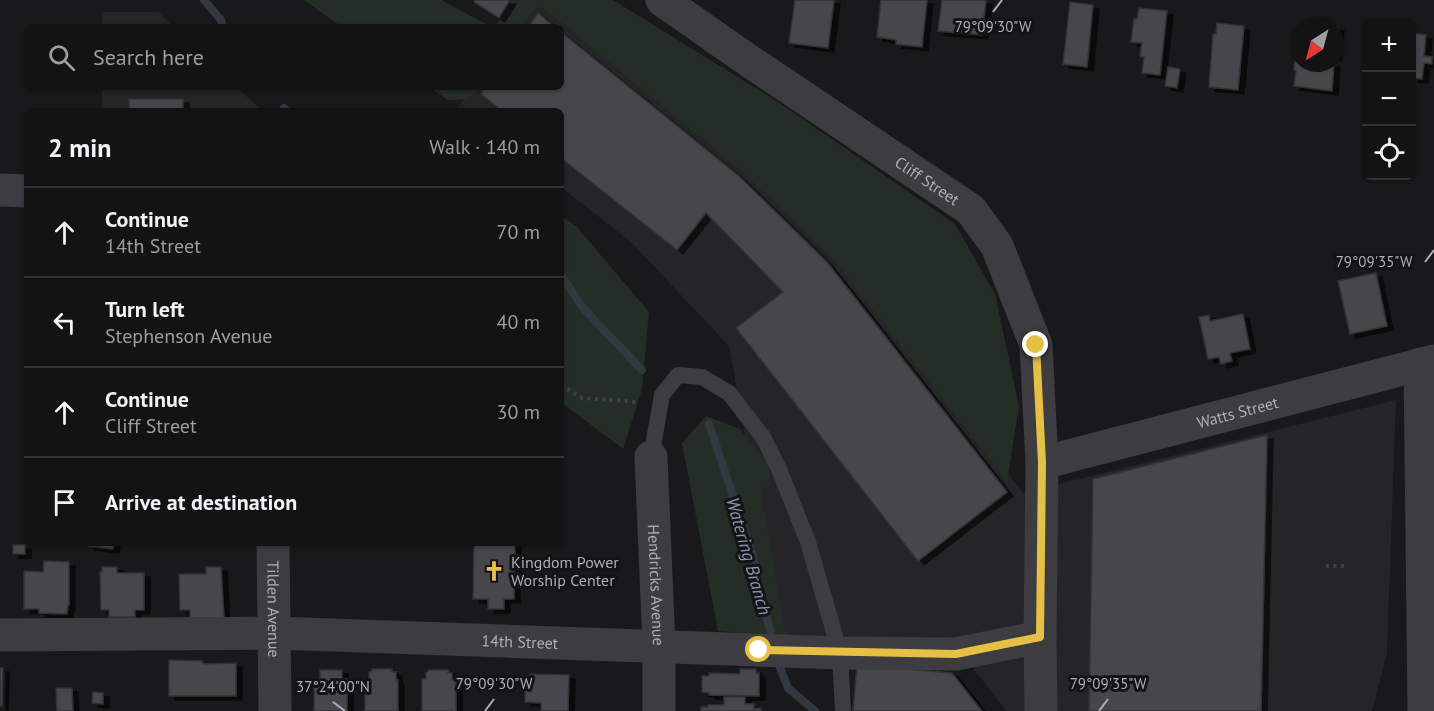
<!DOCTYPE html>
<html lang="en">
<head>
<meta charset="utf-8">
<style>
	:root { --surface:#131314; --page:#1c1c1d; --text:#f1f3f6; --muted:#9d9ea0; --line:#323234 }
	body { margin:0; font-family:"PT Sans",sans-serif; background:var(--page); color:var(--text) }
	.controls { position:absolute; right:18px; top:18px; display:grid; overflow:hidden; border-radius:9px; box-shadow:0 2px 4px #0004 }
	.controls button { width:54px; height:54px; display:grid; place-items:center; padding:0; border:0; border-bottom:2px solid var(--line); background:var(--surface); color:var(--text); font:30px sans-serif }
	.compass { position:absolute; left:1290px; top:18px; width:54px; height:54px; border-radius:50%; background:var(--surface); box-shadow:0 2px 4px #0004; rotate:216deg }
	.stop { position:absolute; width:18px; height:18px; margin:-14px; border:4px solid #e6c045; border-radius:50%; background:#fff }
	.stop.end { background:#e6c045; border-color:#fff; box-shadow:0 2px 6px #0008 }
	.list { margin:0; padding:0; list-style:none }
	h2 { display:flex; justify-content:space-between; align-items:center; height:78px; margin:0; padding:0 24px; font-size:26px }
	h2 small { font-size:20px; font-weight:400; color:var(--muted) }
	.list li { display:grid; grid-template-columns:39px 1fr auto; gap:18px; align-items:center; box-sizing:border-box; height:90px; padding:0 24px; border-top:2px solid var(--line) }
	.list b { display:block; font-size:22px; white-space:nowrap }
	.list p { margin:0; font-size:20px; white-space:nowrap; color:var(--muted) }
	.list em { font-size:20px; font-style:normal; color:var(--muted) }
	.icon { flex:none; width:33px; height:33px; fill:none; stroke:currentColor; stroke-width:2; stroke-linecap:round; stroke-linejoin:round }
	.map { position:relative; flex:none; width:1434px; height:711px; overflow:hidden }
	.search { position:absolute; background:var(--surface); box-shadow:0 2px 4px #0004; left:24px; top:24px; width:540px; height:66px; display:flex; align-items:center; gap:15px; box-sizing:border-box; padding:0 21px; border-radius:9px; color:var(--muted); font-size:22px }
	.panel { position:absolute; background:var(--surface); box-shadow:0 2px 4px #0004; left:24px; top:108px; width:540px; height:438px; border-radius:9px }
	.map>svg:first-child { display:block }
</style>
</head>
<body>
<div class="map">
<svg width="1434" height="711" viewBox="0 0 1434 711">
	<defs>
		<filter id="shadow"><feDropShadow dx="6" dy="4" stdDeviation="0" flood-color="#0009"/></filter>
	</defs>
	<rect width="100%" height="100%" fill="#19191b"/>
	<g fill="#252528">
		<path d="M534,0L804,215L1023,493L1396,400L1387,653L1372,711H1006L957,647L783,643L729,346L631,242L561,187V111H463L458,107L472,87H561V27H515Z"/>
		<path d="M102,12H158L174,27H102Z"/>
		<path d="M102,87H237L262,111H102Z"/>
	</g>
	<g fill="#252d27">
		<path d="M304,0H441L492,27H342Z"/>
		<path d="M512,0H613L778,102L955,224L995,294L1019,406L1007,482L833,259L740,170L542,7L533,11L521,27H495Z"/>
		<path d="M429,87H478L469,99L448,100Z"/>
		<path d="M561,216L576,226L649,312L642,389L623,449L561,402Z"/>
		<path d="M706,416L740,429L769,464L770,487L760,488L786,637L718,631L682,443Z"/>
	</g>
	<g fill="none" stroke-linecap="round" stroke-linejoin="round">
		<g stroke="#313840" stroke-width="8">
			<path d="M204,0L221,20L223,27"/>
			<path d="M284,108L287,111"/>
			<path d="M561,275L583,308L642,370"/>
			<path d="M709,424L752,553L773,644"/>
			<path d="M776,657L788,688L815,711"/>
		</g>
	</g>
	<g fill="#46464b" stroke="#333336" stroke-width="1.5" filter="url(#shadow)">
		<path d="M475,0H510L499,18L474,2Z"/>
		<path d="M795,0H834L828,48L789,43Z"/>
		<path d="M881,0H927L922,47L896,44V40L877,37Z"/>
		<path d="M942,0H986L982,35L938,31Z"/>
		<path d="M1070,2L1093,5L1087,67L1063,64Z"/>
		<path d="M1139,8L1167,11L1160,75L1142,73L1144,57L1140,56L1142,43L1131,42L1134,19H1137Z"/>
		<path d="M538,13L555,27H528Z"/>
		<path d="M1217,23L1244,26L1238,90L1209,87L1213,34H1216Z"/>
		<path d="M1301,24L1334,27H1300Z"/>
		<path d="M1335,27H1338L1335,58Z"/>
		<path d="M561,32L739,176L827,262L1007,492L918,561L736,328L783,292L706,213L677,250L561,158V111H502L481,94L485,87H561Z"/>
		<path d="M1412,33L1426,35L1424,56L1432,57V64L1424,63L1422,79L1412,78Z"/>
		<path d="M1298,35L1299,63H1334L1332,91L1294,86L1296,71L1294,70Z"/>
		<path d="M1168,67L1180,69L1177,88L1165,86Z"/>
		<rect x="129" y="99" width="54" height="12"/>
		<path d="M1376,273L1387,326L1350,334L1338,281Z"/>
		<path d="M1243,314L1250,349L1230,353L1232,361L1221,364L1219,357L1208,359L1199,317L1209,315L1210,321Z"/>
		<path d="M1267,435L1261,711H1089L1093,479Z"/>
		<path d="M89,543H114L113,549L89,546Z"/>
		<path d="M474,543H515L514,599H504V609H488V599H473Z"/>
		<rect x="13" y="545" width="12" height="9"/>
		<path d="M44,561L69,562V605H68L67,614L39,613V609H24V571L43,572Z"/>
		<path d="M102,567H117V573H144V610H135V617H109V610H101L100,572H102Z"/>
		<path d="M206,567H221L224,618H190V610H180L179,574H206Z"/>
		<path d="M169,660L202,661L203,664L236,663V696H169Z"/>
		<path d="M857,665L952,673L982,711H853Z"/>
		<path d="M0,668H3L2,706H0Z"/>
		<path d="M372,669H392V672H396V680H398V711H365V679H369V672L372,671Z"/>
		<path d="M740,669H756V673H759V696L709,695V693L702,692V676H709V673L740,674Z"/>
		<path d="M320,670H342V679H347V711H314V679H320Z"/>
		<path d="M429,670H449L448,673H452V680H456V711H422V679H426V673Z"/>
		<path d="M530,674L569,675L568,711H541V703L525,702V681L529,682Z"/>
		<path d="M56,688H72L73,711H57Z"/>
		<path d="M93,692L103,693V704L92,703Z"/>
		<path d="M724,697H745V704H754V709L761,708V711H701V707H708V705H724Z"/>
	</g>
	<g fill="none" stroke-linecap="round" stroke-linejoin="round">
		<g stroke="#404146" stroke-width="4" stroke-dasharray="3 4.5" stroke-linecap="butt">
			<path d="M561,385L582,398L639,402"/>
			<path d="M1326,566H1347"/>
		</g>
		<path stroke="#3c3c41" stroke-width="16" d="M651,457L662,395L678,375L702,377L729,393L763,437L779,469L808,542L840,653L843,711"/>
		<g stroke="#3c3c41" stroke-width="33">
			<path id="s1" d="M662,0L742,56L971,210L997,246L1036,345L1042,463L1040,637L1041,711"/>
			<path d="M0,190L27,191"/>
			<path d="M1420,364L1424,711"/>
			<path id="s2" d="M651,457L659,646V711"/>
			<path id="s3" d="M1042,463L1434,361"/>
			<path id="s4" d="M273,543L275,711"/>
			<path id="s5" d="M0,635L276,633L840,653L956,654L1040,637"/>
		</g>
	</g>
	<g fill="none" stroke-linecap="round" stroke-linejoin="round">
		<path stroke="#e6c045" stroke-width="8" d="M759,650L956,654L1040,637L1042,463L1036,345"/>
	</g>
	<path fill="none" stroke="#acafb9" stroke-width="2" d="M993,12L1002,0M1425,262L1434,250M333,702L345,711M485,711L494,699M1099,711L1108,699"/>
	<defs>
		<g id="church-bare" transform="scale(1.62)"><path d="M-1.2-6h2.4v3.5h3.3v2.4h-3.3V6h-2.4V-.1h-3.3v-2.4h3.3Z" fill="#e6c045" stroke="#141416" stroke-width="2.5" paint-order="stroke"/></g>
	</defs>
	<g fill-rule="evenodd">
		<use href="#church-bare" x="494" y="571"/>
	</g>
	<g text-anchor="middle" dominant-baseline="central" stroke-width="6" stroke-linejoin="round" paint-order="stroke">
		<g font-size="16" fill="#acafb9" stroke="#141416">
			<text stroke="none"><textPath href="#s1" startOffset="321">Cliff Street</textPath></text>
			<text stroke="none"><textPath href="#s3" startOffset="202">Watts Street</textPath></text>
			<text stroke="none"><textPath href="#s2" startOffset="128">Hendricks Avenue</textPath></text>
			<text stroke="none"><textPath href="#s4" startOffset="66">Tilden Avenue</textPath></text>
			<text stroke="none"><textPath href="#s5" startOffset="520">14th Street</textPath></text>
		</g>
		<g font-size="16" fill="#acafb9" stroke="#141416" text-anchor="start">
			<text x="511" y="562">Kingdom Power<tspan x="511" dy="18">Worship Center</tspan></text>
		</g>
		<g font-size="18" font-style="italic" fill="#8699b2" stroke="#141416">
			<text transform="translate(749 556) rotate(74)">Watering Branch</text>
		</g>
	</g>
	<g font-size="15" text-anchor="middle" fill="#acafb9" stroke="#141416" stroke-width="6" stroke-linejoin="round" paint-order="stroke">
		<text x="993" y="32">79°09'30"W</text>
		<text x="1374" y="267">79°09'35"W</text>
		<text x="494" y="689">79°09'30"W</text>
		<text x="1108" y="689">79°09'35"W</text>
		<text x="333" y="692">37°24'00"N</text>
	</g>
</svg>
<div class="controls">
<button>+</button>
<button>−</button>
<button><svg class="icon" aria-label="locate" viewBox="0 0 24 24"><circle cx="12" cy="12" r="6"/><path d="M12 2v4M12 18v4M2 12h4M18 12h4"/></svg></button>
</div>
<svg class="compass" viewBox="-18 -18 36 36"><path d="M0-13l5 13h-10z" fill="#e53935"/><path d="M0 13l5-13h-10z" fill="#9d9ea0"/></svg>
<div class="stop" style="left:759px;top:650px"></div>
<div class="stop end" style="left:1036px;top:345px"></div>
<div class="search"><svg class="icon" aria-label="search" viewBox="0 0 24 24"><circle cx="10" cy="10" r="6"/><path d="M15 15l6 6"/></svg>Search here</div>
<section class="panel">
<h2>2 min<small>Walk · 140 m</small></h2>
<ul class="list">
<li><svg class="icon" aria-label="ahead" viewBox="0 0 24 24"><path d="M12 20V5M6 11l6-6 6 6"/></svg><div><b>Continue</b><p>14th Street</p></div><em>70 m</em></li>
<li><svg class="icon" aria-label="left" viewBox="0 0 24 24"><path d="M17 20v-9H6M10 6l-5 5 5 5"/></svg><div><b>Turn left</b><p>Stephenson Avenue</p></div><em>40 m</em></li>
<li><svg class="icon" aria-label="ahead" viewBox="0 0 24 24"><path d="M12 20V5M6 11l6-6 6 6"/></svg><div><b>Continue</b><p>Cliff Street</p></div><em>30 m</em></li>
<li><svg class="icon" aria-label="arrive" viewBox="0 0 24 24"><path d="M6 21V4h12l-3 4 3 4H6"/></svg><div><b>Arrive at destination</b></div></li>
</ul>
</section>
</div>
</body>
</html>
